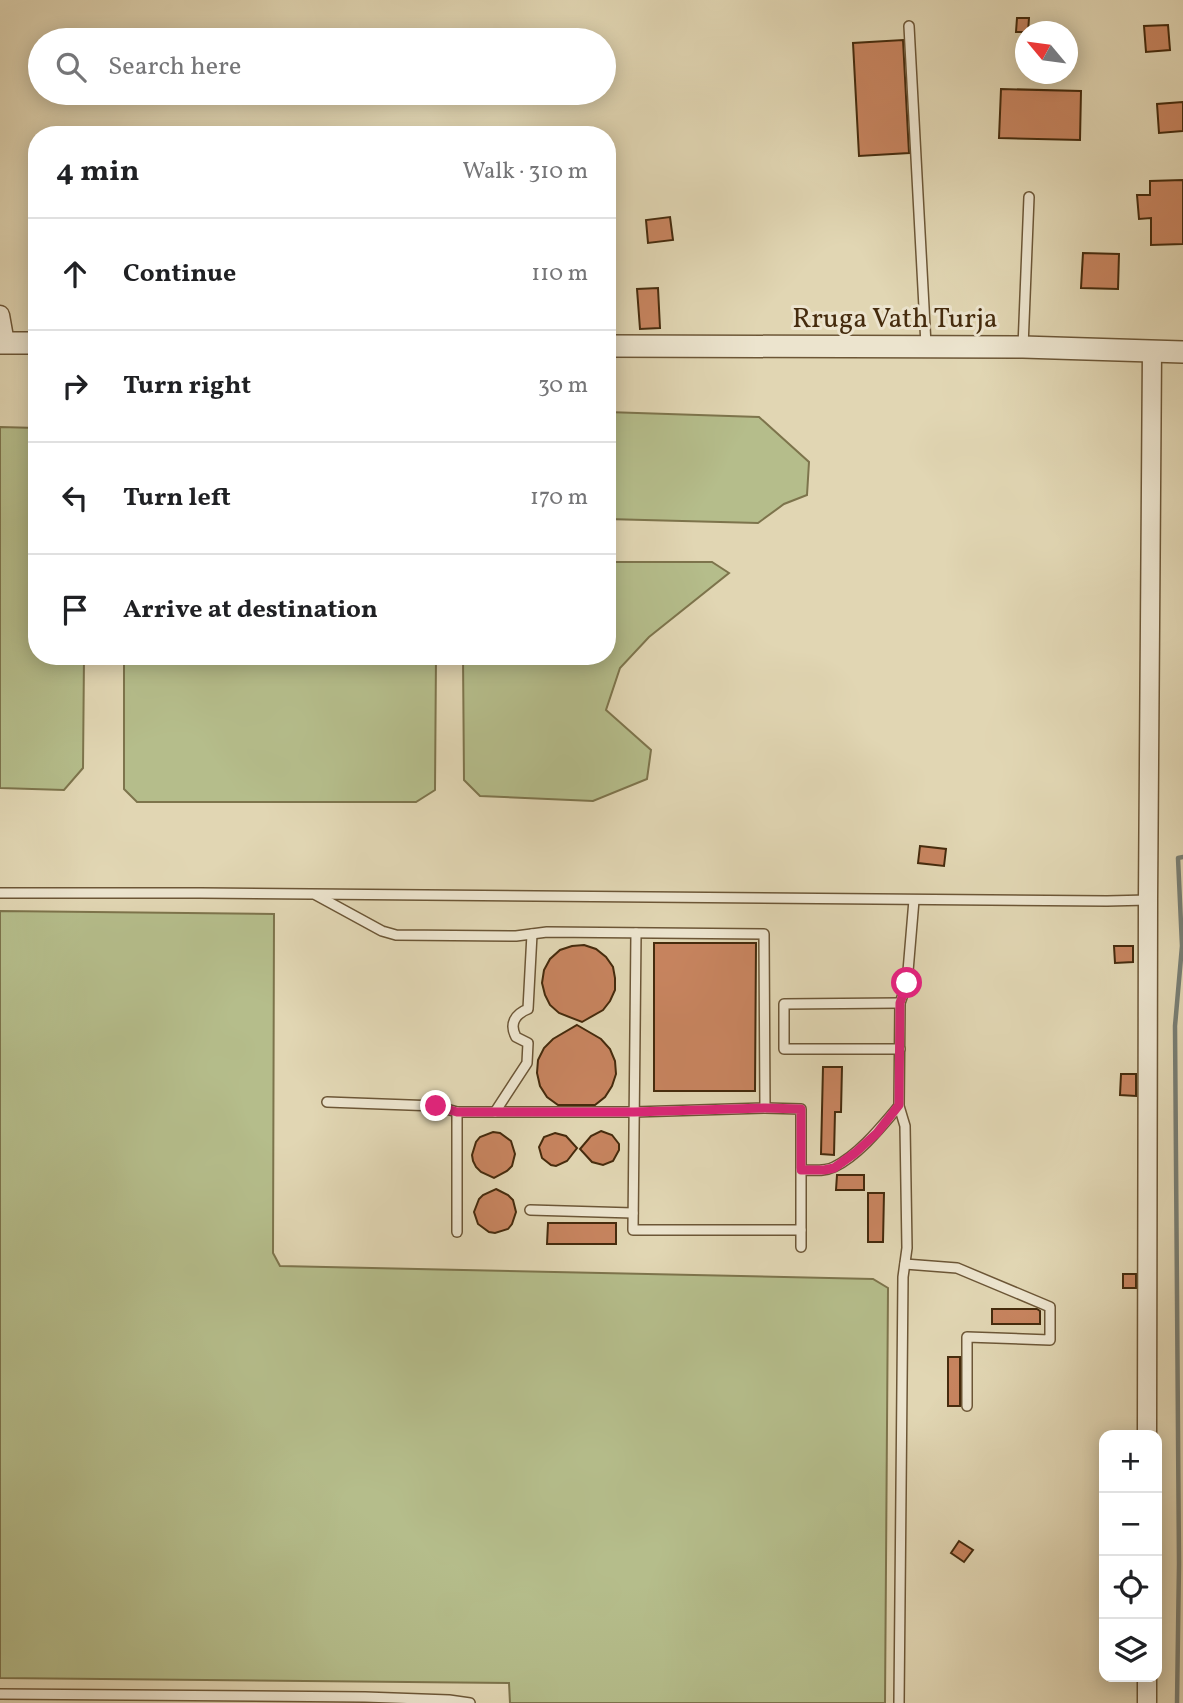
<!DOCTYPE html>
<html lang="en">
<head>
<meta charset="utf-8">
<style>
	:root { --surface:#fff; --page:#f2f2f2; --text:#202124; --muted:#757577; --line:#e0e0e0 }
	body { margin:0; font-family:Vollkorn,serif; background:var(--page); color:var(--text) }
	.controls { position:absolute; right:21px; bottom:21px; display:grid; overflow:hidden; border-radius:14px; box-shadow:0 4px 18px #0003 }
	.controls button { width:63px; height:63px; display:grid; place-items:center; padding:0; border:0; border-bottom:2px solid var(--line); background:var(--surface); color:var(--text); font:35px sans-serif }
	.compass { position:absolute; left:1015px; top:21px; width:63px; height:63px; border-radius:50%; background:var(--surface); box-shadow:0 4px 18px #0003; rotate:299deg }
	.stop { position:absolute; width:21px; height:21px; margin:-16px; border:5px solid #db2777; border-radius:50%; background:#fff }
	.stop.end { background:#db2777; border-color:#fff; box-shadow:0 2px 7px #0008 }
	.list { margin:0; padding:0; list-style:none }
	h2 { display:flex; justify-content:space-between; align-items:center; height:91px; margin:0; padding:0 28px; font-size:30px }
	h2 small { font-size:23px; font-weight:400; color:var(--muted) }
	.list li { display:grid; grid-template-columns:46px 1fr auto; gap:21px; align-items:center; box-sizing:border-box; height:112px; padding:0 28px; border-top:2px solid var(--line) }
	.list b { display:block; font-size:26px; white-space:nowrap }
	.list em { font-size:23px; font-style:normal; color:var(--muted) }
	.icon { flex:none; width:38px; height:38px; fill:none; stroke:currentColor; stroke-width:2; stroke-linecap:round; stroke-linejoin:round }
	.map { position:relative; flex:none; width:1183px; height:1703px; overflow:hidden }
	.search { position:absolute; background:var(--surface); box-shadow:0 4px 18px #0003; left:28px; top:28px; width:588px; height:77px; display:flex; align-items:center; gap:18px; box-sizing:border-box; padding:0 24px; border-radius:38px; color:var(--muted); font-size:26px }
	.panel { position:absolute; background:var(--surface); box-shadow:0 4px 18px #0003; left:28px; top:126px; width:588px; height:539px; border-radius:28px }
	.map>svg:first-child { display:block }
</style>
</head>
<body>
<div class="map">
<svg width="1183" height="1703" viewBox="0 0 1183 1703">
	<rect width="100%" height="100%" fill="#e1d6b3"/>
	<filter id="stains"><feTurbulence type="fractalNoise" baseFrequency=".00286" numOctaves="4"/><feColorMatrix values="0 0 0 0 .2 0 0 0 0 .09 0 0 0 0 .02 0 0 0 .5 -.17"/></filter>
	<radialGradient id="worn" r=".72"><stop offset=".6" stop-color="#630" stop-opacity="0"/><stop offset="1" stop-color="#630" stop-opacity=".3"/></radialGradient>
	<g fill="#b5bd8b" stroke="#7d744c" stroke-width="2">
		<path d="M607,412L759,417L809,462L807,495L784,504L758,523L607,519Z"/>
		<path d="M0,427L37,428V656H84L83,768L64,790L0,788Z"/>
		<path d="M607,562H712L729,573L649,637L620,668L606,710L651,750L647,779L593,801L480,796L464,780L463,656H607Z"/>
		<path d="M124,656H436L435,790L416,802H137L124,789Z"/>
		<path d="M0,911L274,914L273,1253L280,1266L873,1279L888,1288L885,1703H510L509,1683L0,1678Z"/>
	</g>
	<g fill="none" stroke-linecap="round" stroke-linejoin="round">
		<path stroke="#787e74" stroke-width="4.5" d="M1177,1703L1179,1564L1175,1026L1182,946L1178,858L1183,857"/>
	</g>
	<g fill="#c7845f" stroke="#452b0d" stroke-width="2">
		<path d="M1017,18H1029L1028,32H1016Z"/>
		<path d="M1168,25L1170,50L1146,52L1144,26Z"/>
		<path d="M903,40L909,153L859,156L853,43Z"/>
		<path d="M1001,89L1081,91L1080,140L999,138Z"/>
		<path d="M1183,102V131L1159,133L1157,104Z"/>
		<path d="M1183,180V244L1151,245V218L1139,219L1137,195H1150V181Z"/>
		<path d="M670,217L673,240L648,243L646,220Z"/>
		<path d="M1083,253L1119,254L1118,289L1081,288Z"/>
		<path d="M658,288L660,328L640,329L637,289Z"/>
		<path d="M920,846L946,849L944,866L918,863Z"/>
		<path d="M654,943H756L755,1091H654Z"/>
		<path d="M584,945L596,949L606,957L613,967L615,978V990L610,1001L603,1010L582,1022L559,1013L550,1005L545,995L542,983L544,970L550,959L560,950L572,946Z"/>
		<path d="M1114,946H1133V962L1115,963Z"/>
		<path d="M577,1025L601,1039L610,1049L615,1061L616,1074L612,1086L605,1097L595,1105H558L547,1097L540,1086L537,1073L538,1060L544,1048L553,1039Z"/>
		<path d="M823,1067H842L841,1112H835L834,1155L821,1154Z"/>
		<path d="M1121,1074H1136V1096L1120,1095Z"/>
		<path d="M601,1131L612,1135L619,1144V1150L613,1161L603,1165L592,1162L580,1149L591,1136Z"/>
		<path d="M493,1132L500,1133L511,1141L515,1154L512,1166L507,1171L494,1178L481,1172L476,1167L473,1161L472,1155L476,1142L480,1137Z"/>
		<path d="M555,1133L566,1136L577,1148L567,1161L556,1166L551,1165L542,1158L539,1147L544,1137Z"/>
		<path d="M837,1175H864V1190H836Z"/>
		<path d="M496,1189L508,1195L513,1200L516,1212L512,1224L508,1229L495,1233L489,1232L478,1224L474,1212L479,1199L483,1195Z"/>
		<path d="M868,1193H884L883,1242H868Z"/>
		<path d="M548,1223H616V1244H547Z"/>
		<rect x="1123" y="1274" width="13" height="14"/>
		<path d="M992,1309H1037L1040,1311V1324H992Z"/>
		<rect x="948" y="1357" width="12" height="49"/>
		<path d="M959,1541L973,1550L964,1562L951,1553Z"/>
	</g>
	<g fill="none" stroke-linecap="round" stroke-linejoin="round">
		<g stroke="#6c5636" stroke-width="12">
			<g id="service">
				<path d="M909,26L926,345"/>
				<path d="M1023,347L1029,197"/>
				<path d="M0,893H200L1107,901L1148,900"/>
				<path d="M316,895L382,931L396,935L516,936L547,932L764,934L765,1108L634,1112H457L436,1106L327,1102"/>
				<path d="M636,933L633,1230H801"/>
				<path d="M900,1049H784V1004L900,1003"/>
				<path d="M765,1108L801,1109V1247"/>
				<path d="M495,1112L527,1063L528,1043L516,1037C509,1024 515,1014 528,1009L532,934"/>
				<path d="M801,1170C811,1170 824,1172 834,1167C859,1155 882,1126 899,1106"/>
				<path d="M530,1210L633,1213"/>
				<path d="M457,1232V1112"/>
				<path d="M905,1264L957,1268L1050,1307V1340L967,1337V1406"/>
				<path d="M0,1694L365,1697L449,1700L470,1703"/>
				<path d="M899,1703L903,1277L907,1248L905,1126L899,1106L900,1003L907,983L914,900"/>
			</g>
		</g>
		<g stroke="#6c5636" stroke-width="21">
			<g id="minor">
				<path d="M0,315L5,343"/>
				<path d="M1147,1435L1148,900L1152,351"/>
				<path d="M1147,1703V1677"/>
			</g>
		</g>
		<g stroke="#6c5636" stroke-width="24">
			<g id="tertiary">
				<path d="M0,343H37"/>
				<path d="M607,346L1023,347L1183,352"/>
			</g>
		</g>
		<use href="#service" stroke="#ece4ce" stroke-width="9"/>
		<use href="#minor" stroke="#ece4ce" stroke-width="18"/>
		<use href="#tertiary" stroke="#ece4ce" stroke-width="21"/>
	</g>
	<g fill="none" stroke-linecap="round" stroke-linejoin="round">
		<path stroke="#db2777" stroke-width="9" d="M436,1106L457,1112H634L765,1108L801,1109V1170H824L834,1168L855,1153L877,1133L899,1105L900,1003L907,983"/>
	</g>
	<g text-anchor="middle" dominant-baseline="central" stroke-width="6" stroke-linejoin="round" paint-order="stroke">
		<g font-size="28" fill="#452b0d" stroke="#ece4ce">
			<text x="895" y="319">Rruga Vath Turja</text>
		</g>
	</g>
	<rect width="100%" height="100%" filter="url(#stains)"/>
	<rect width="100%" height="100%" fill="url(#worn)"/>
</svg>
<div class="controls">
<button>+</button>
<button>−</button>
<button><svg class="icon" aria-label="locate" viewBox="0 0 24 24"><circle cx="12" cy="12" r="6"/><path d="M12 2v4M12 18v4M2 12h4M18 12h4"/></svg></button>
<button><svg class="icon" aria-label="layers" viewBox="0 0 24 24"><path d="M12 4l9 5-9 5-9-5zM3 14l9 5 9-5"/></svg></button>
</div>
<svg class="compass" viewBox="-18 -18 36 36"><path d="M0-13l5 13h-10z" fill="#e53935"/><path d="M0 13l5-13h-10z" fill="#757577"/></svg>
<div class="stop" style="left:907px;top:983px"></div>
<div class="stop end" style="left:436px;top:1106px"></div>
<div class="search"><svg class="icon" aria-label="search" viewBox="0 0 24 24"><circle cx="10" cy="10" r="6"/><path d="M15 15l6 6"/></svg>Search here</div>
<section class="panel">
<h2>4 min<small>Walk · 310 m</small></h2>
<ul class="list">
<li><svg class="icon" aria-label="ahead" viewBox="0 0 24 24"><path d="M12 20V5M6 11l6-6 6 6"/></svg><div><b>Continue</b></div><em>110 m</em></li>
<li><svg class="icon" aria-label="right" viewBox="0 0 24 24"><path d="M7 20v-9h11M14 6l5 5-5 5"/></svg><div><b>Turn right</b></div><em>30 m</em></li>
<li><svg class="icon" aria-label="left" viewBox="0 0 24 24"><path d="M17 20v-9H6M10 6l-5 5 5 5"/></svg><div><b>Turn left</b></div><em>170 m</em></li>
<li><svg class="icon" aria-label="arrive" viewBox="0 0 24 24"><path d="M6 21V4h12l-3 4 3 4H6"/></svg><div><b>Arrive at destination</b></div></li>
</ul>
</section>
</div>
</body>
</html>
